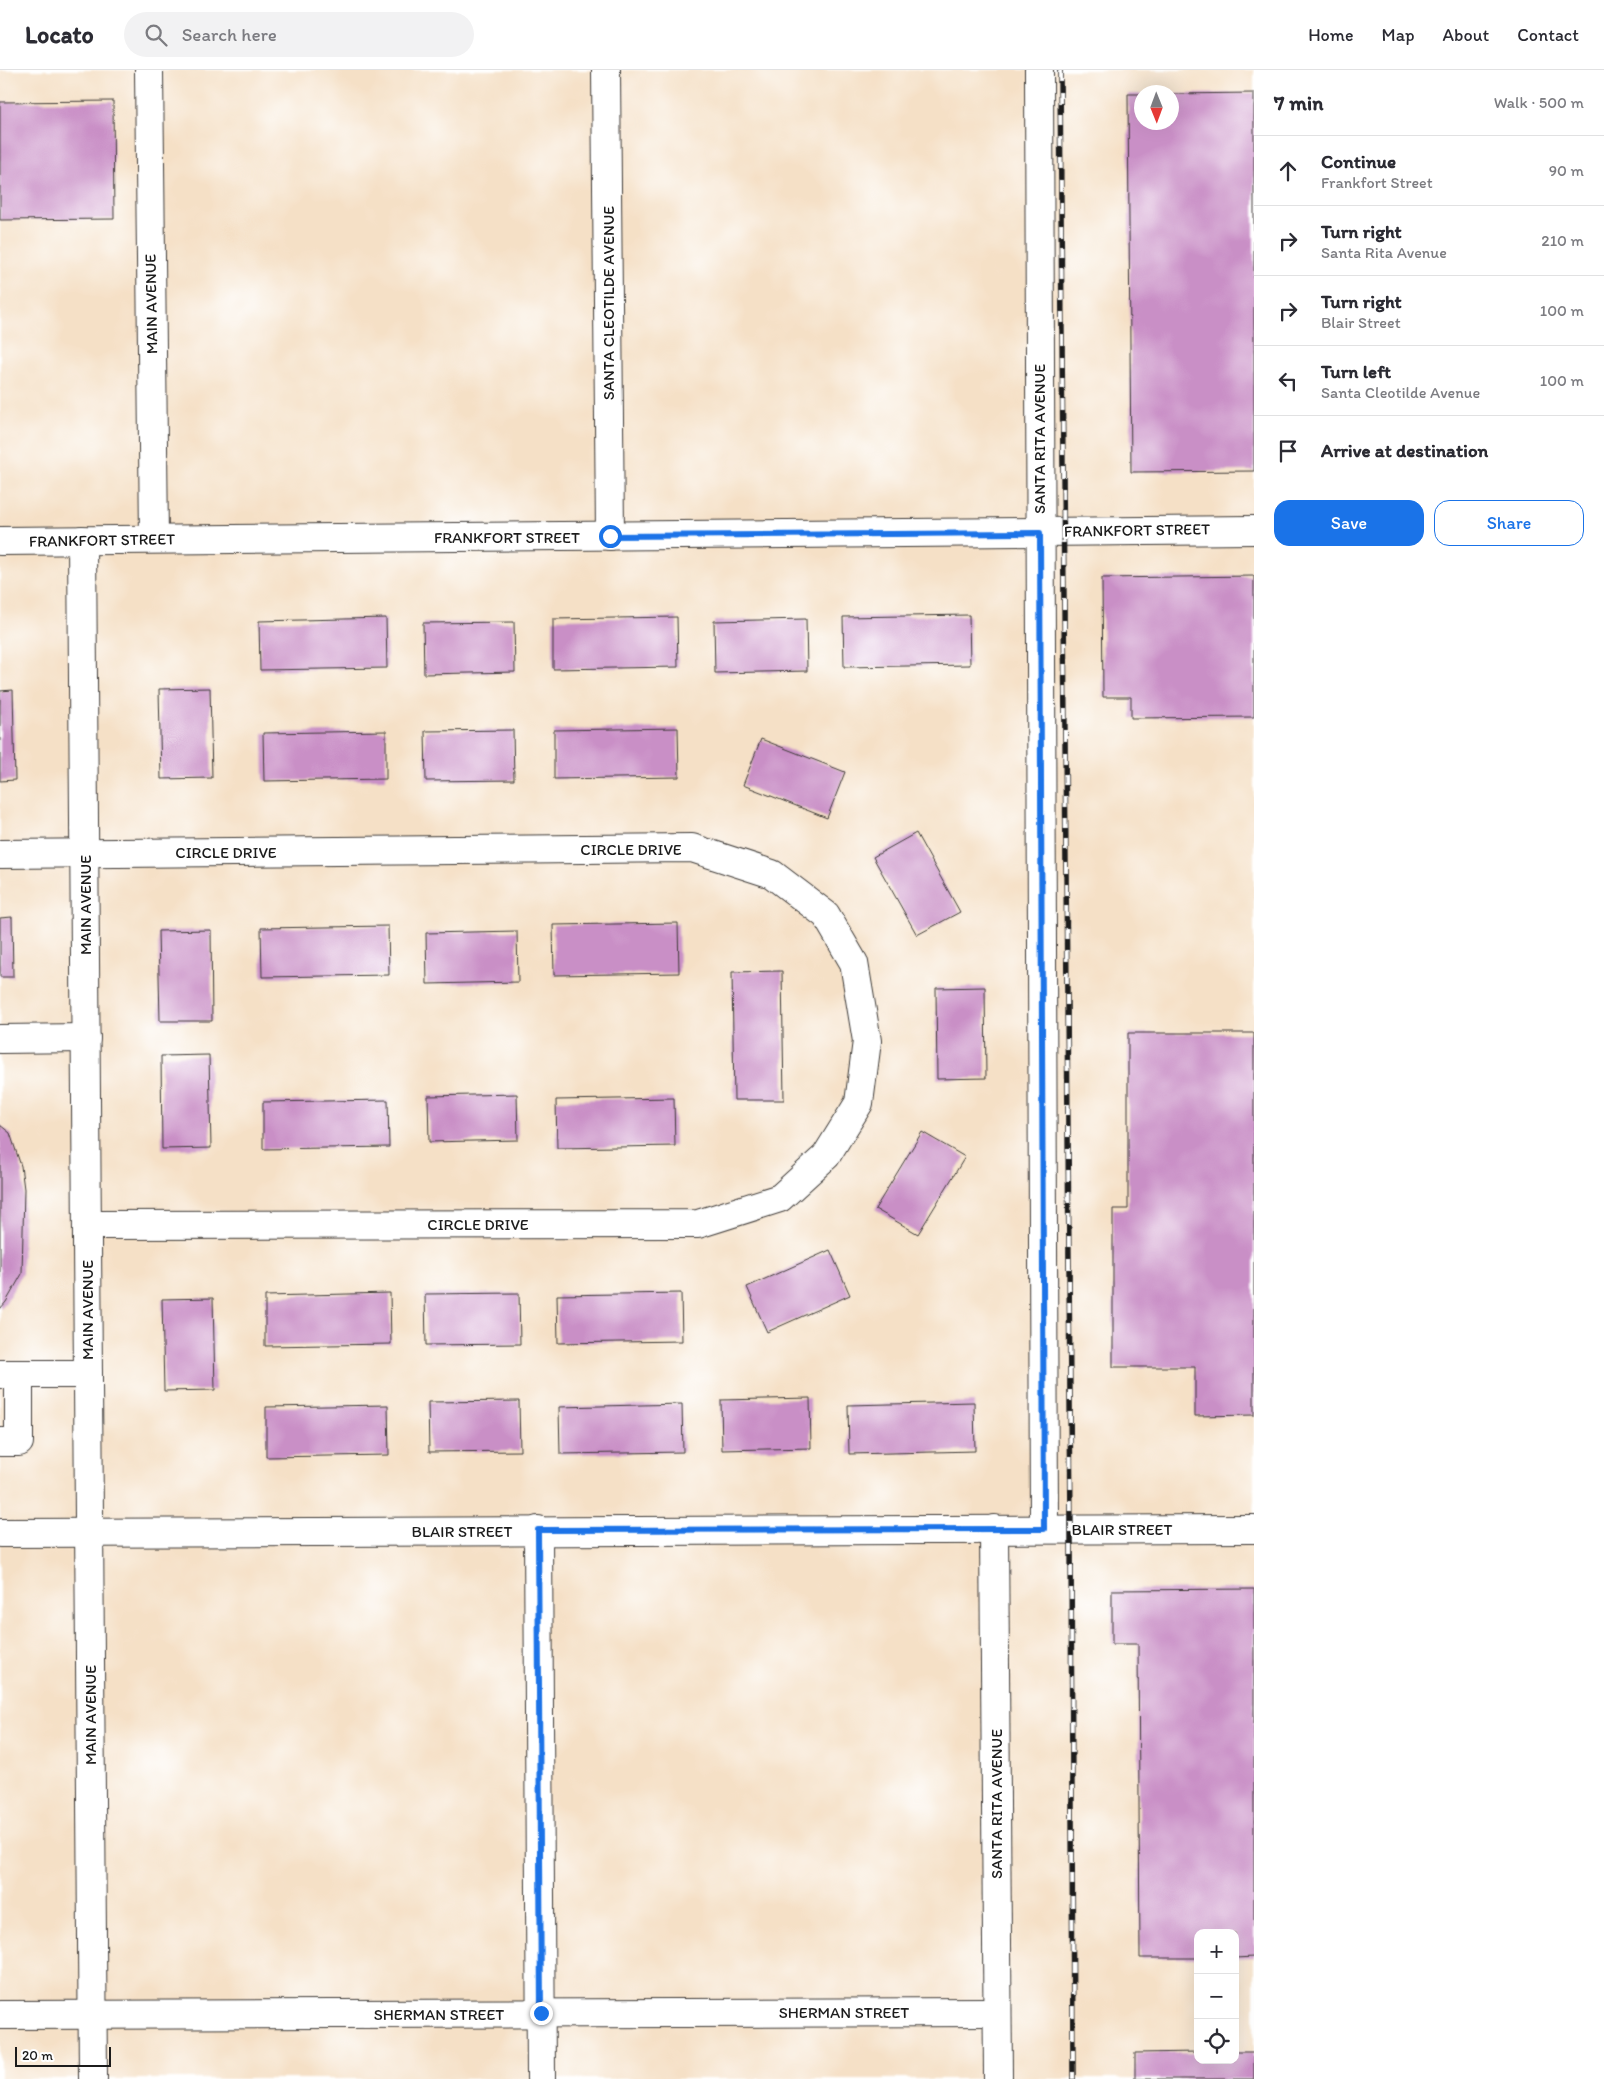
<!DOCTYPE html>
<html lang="en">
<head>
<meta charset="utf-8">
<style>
	:root { --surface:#fff; --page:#f2f2f3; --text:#2b2b33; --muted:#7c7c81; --line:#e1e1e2; --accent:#1a73e8 }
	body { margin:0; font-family:Itim,sans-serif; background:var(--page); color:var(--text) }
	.controls { position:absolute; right:15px; bottom:15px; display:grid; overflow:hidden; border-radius:10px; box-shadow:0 5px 20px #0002 }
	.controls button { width:45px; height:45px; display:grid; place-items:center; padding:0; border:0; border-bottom:1px solid var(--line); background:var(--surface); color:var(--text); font:25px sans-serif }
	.compass { position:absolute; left:1134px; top:15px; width:45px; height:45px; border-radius:50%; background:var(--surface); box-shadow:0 5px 20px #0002; rotate:179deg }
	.scale { position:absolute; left:15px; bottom:12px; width:96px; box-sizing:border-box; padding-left:5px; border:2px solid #1c1c1c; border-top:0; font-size:14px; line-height:18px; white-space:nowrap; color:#1c1c1c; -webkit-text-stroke:4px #fff; paint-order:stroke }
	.stop { position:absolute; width:15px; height:15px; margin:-11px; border:4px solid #1a73e8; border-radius:50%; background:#fff }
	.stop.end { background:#1a73e8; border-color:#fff; box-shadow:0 1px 5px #0008 }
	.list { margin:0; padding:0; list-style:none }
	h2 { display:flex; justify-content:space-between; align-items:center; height:65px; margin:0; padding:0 20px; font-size:21px }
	h2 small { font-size:16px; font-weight:400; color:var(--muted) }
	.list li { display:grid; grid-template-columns:32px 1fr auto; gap:15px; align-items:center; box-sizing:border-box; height:70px; padding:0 20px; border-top:1px solid var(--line) }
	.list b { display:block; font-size:19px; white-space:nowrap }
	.list p { margin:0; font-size:16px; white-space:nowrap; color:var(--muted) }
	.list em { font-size:16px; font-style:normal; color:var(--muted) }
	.actions { display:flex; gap:10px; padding:15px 20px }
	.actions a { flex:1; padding:11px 0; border:1px solid var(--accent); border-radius:15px; text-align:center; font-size:18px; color:var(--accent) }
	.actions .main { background:var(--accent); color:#fff }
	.icon { flex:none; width:28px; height:28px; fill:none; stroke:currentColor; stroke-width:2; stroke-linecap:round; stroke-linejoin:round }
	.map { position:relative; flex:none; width:1254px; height:2009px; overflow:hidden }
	header { display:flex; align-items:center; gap:30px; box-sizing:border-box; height:70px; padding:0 25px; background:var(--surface); border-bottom:1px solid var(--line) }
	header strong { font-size:24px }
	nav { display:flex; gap:28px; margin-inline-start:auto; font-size:18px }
	.search { width:350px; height:45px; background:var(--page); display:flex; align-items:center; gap:12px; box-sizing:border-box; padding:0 18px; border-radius:28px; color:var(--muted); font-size:19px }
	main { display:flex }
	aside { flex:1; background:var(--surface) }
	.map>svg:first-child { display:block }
</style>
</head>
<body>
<header>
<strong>Locato</strong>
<div class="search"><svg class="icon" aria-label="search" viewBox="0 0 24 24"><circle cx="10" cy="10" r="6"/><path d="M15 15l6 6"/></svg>Search here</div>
<nav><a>Home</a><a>Map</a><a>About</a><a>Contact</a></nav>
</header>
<main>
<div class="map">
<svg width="1254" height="2009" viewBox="0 0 1254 2009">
	<rect width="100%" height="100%" fill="#fff"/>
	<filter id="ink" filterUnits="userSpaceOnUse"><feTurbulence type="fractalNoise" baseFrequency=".02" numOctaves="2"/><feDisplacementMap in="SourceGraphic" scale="10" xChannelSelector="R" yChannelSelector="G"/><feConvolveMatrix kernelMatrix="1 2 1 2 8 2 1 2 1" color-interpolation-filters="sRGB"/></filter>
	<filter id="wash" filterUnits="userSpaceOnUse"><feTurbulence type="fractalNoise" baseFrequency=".0096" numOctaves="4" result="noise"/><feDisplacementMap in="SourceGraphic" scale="20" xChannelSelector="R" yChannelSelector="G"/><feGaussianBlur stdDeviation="1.12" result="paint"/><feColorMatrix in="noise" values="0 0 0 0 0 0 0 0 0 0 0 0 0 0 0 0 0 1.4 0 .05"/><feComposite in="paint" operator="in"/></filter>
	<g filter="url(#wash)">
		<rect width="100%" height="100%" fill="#f5e0c6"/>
		<g id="blocks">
			<g fill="#c98fc6">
				<path d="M1254,23V401L1131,402L1128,24H1142V52H1172V24Z"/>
				<path d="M113,31L114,149L0,150V32Z"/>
				<path d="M1254,506V647L1131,648V627H1103L1102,508Z"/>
				<path d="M969,545L970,595L844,597L843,547Z"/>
				<path d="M677,547L678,597L553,599V549Z"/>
				<path d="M386,548L387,598L260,600L259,551Z"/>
				<path d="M806,549L807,601L715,603L714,551Z"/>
				<path d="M514,552L515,602L424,604L423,553Z"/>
				<path d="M210,618L212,708L161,709L159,619Z"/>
				<path d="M13,620L15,710L0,711V621Z"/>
				<path d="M678,658L679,707L554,709V660Z"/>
				<path d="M513,660L514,710L426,711L425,661Z"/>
				<path d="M386,661V709L264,711L263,663Z"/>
				<path d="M761,669L845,702L827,748L743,715Z"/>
				<path d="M916,763L960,842L917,865L873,787Z"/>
				<path d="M12,847L13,907H0V848Z"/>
				<path d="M678,853L679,903L554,905L553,855Z"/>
				<path d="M388,856L389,905L262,907L261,858Z"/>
				<path d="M211,860L212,951H160L158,861Z"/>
				<path d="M517,861L518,912L427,914L426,863Z"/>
				<path d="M782,901L784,1030H734L732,902Z"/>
				<path d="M985,917L986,1008L937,1009L936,918Z"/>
				<path d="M1128,963H1254V1345L1195,1346V1297H1113V1139H1128Z"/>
				<path d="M209,985L211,1078L162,1079L161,986Z"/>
				<path d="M517,1024L518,1070L429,1072L428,1026Z"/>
				<path d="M674,1028L675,1076L557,1078L556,1030Z"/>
				<path d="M388,1030L389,1077L263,1079V1032Z"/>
				<path d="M0,1055L10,1063L21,1096L24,1119L22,1204L6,1232L0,1239Z"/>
				<path d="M922,1062L965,1087L918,1164L875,1139Z"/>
				<path d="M830,1180L850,1225L767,1262L747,1217Z"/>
				<path d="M390,1223L391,1274L265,1276V1226Z"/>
				<path d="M519,1223L520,1274L426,1275L425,1224Z"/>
				<path d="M681,1223L682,1271L558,1273L557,1225Z"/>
				<path d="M213,1228L215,1320L164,1321L162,1229Z"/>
				<path d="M810,1328L811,1378L722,1380L721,1330Z"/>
				<path d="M519,1331L520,1381L429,1382L428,1332Z"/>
				<path d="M974,1332L975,1381L849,1384L848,1335Z"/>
				<path d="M682,1334L683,1382L560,1384L559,1337Z"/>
				<path d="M388,1335L389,1385L266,1387V1337Z"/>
				<path d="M1254,1519V1887L1235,1888V1863H1198V1888H1140L1138,1574H1112V1520Z"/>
				<path d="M1198,1982V1990H1235V1982H1254V2009H1135V1983Z"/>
			</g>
		</g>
	</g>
	<g filter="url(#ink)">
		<use href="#blocks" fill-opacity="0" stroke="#3d3936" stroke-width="1"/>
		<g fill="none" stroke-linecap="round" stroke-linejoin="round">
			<g stroke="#3d3936" stroke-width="30">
				<g id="minor">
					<path d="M149,0L154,469"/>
					<path d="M606,0L610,466"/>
					<path d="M1039,0L1044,1459"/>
					<path d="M82,470L93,2009"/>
					<path d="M0,471L1254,460"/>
					<path d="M0,784L692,778L772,804L826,845L854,893L867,971L859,1033L826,1086L780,1128L698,1154L87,1155"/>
					<path d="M0,969L86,968"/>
					<path d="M0,1304H88"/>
					<path d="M0,1372H19V1304"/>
					<path d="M994,1459L998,2009"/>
					<path d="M538,1460L541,2009"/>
					<path d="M0,1463L1254,1459"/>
					<path d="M0,1945L997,1942"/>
				</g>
			</g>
			<use href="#minor" stroke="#fff" stroke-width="28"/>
			<g stroke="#1c1c1c" stroke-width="5.5">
				<path id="rail" d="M1060,0L1071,1459L1073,2009"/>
			</g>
			<use href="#rail" stroke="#fff" stroke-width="4" stroke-dasharray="11" stroke-linecap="butt"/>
		</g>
	</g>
	<g fill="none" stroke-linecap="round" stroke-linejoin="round" filter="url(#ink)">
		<path stroke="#1a73e8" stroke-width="6" d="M541,1943L538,1460L1044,1459L1040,463L610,466"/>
	</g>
	<g text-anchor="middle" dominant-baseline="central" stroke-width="4.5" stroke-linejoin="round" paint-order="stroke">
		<g font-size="16" fill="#1c1c1c" stroke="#fff">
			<text transform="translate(608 233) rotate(-90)">SANTA CLEOTILDE AVENUE</text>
			<text transform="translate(151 234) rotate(-91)">MAIN AVENUE</text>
			<text transform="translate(1039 369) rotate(-90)">SANTA RITA AVENUE</text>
			<text transform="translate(1137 460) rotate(-1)">FRANKFORT STREET</text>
			<text x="507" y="467">FRANKFORT STREET</text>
			<text transform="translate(102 470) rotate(-1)">FRANKFORT STREET</text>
			<text x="631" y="779">CIRCLE DRIVE</text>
			<text x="226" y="782">CIRCLE DRIVE</text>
			<text transform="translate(85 835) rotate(-90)">MAIN AVENUE</text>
			<text x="478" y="1154">CIRCLE DRIVE</text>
			<text transform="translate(87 1240) rotate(-90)">MAIN AVENUE</text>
			<text x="1122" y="1459">BLAIR STREET</text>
			<text x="462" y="1461">BLAIR STREET</text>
			<text transform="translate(90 1645) rotate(-90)">MAIN AVENUE</text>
			<text transform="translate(996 1734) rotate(-90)">SANTA RITA AVENUE</text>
			<text x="844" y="1942">SHERMAN STREET</text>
			<text x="439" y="1944">SHERMAN STREET</text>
		</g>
	</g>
</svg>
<div class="controls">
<button>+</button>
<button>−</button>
<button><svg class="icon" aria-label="locate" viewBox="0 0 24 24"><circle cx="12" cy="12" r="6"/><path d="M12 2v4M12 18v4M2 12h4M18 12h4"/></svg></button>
</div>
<svg class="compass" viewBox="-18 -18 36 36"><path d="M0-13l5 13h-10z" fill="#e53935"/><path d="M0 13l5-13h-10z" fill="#7c7c81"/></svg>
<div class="scale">20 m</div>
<div class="stop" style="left:610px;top:466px"></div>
<div class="stop end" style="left:541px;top:1943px"></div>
</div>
<aside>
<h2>7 min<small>Walk · 500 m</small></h2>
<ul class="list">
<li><svg class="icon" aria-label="ahead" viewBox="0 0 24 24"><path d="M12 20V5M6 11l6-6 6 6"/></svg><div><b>Continue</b><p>Frankfort Street</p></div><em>90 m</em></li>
<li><svg class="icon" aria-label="right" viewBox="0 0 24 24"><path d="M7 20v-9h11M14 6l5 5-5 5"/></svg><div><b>Turn right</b><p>Santa Rita Avenue</p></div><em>210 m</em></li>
<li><svg class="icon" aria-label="right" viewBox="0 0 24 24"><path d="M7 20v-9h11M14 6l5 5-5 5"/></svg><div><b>Turn right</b><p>Blair Street</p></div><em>100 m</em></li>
<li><svg class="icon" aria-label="left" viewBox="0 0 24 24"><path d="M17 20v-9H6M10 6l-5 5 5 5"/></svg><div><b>Turn left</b><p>Santa Cleotilde Avenue</p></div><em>100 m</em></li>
<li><svg class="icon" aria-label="arrive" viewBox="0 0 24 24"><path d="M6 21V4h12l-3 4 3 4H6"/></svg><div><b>Arrive at destination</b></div></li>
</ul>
<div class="actions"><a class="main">Save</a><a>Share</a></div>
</aside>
</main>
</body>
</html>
